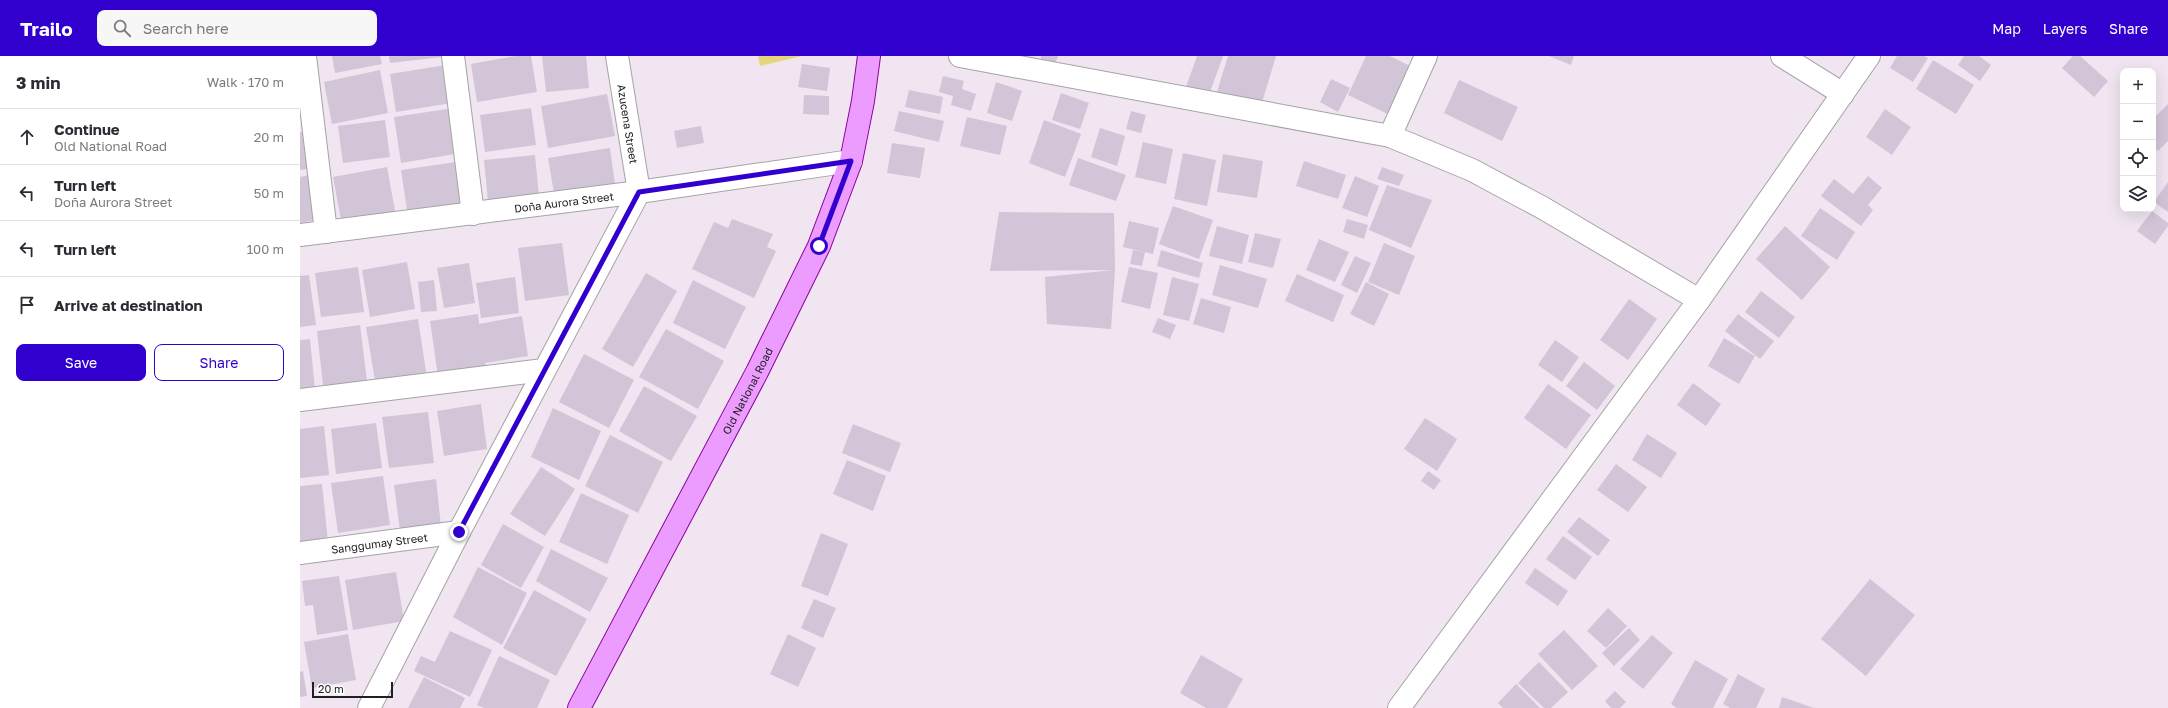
<!DOCTYPE html>
<html lang="en">
<head>
<meta charset="utf-8">
<style>
	:root { --surface:#fff; --page:#f7f7f7; --text:#2b2b33; --muted:#7c7c81; --line:#e1e1e2; --accent:#3100cf }
	body { margin:0; font-family:"Golos Text",sans-serif; background:var(--page); color:var(--text) }
	.controls { position:absolute; right:12px; top:12px; display:grid; overflow:hidden; border-radius:8px; box-shadow:0 4px 16px #0002 }
	.controls button { width:36px; height:36px; display:grid; place-items:center; padding:0; border:0; border-bottom:1px solid var(--line); background:var(--surface); color:var(--text); font:20px sans-serif }
	.scale { position:absolute; left:12px; bottom:10px; width:81px; box-sizing:border-box; padding-left:4px; border:2px solid #202020; border-top:0; font-size:11px; line-height:14px; white-space:nowrap; color:#202020; -webkit-text-stroke:3px #fff; paint-order:stroke }
	.stop { position:absolute; width:12px; height:12px; margin:-9px; border:3px solid #3100cf; border-radius:50%; background:#fff }
	.stop.end { background:#3100cf; border-color:#fff; box-shadow:0 1px 4px #0008 }
	.list { margin:0; padding:0; list-style:none }
	h2 { display:flex; justify-content:space-between; align-items:center; height:52px; margin:0; padding:0 16px; font-size:17px }
	h2 small { font-size:13px; font-weight:400; color:var(--muted) }
	.list li { display:grid; grid-template-columns:26px 1fr auto; gap:12px; align-items:center; box-sizing:border-box; height:56px; padding:0 16px; border-top:1px solid var(--line) }
	.list b { display:block; font-size:15px; white-space:nowrap }
	.list p { margin:0; font-size:13px; white-space:nowrap; color:var(--muted) }
	.list em { font-size:13px; font-style:normal; color:var(--muted) }
	.actions { display:flex; gap:8px; padding:12px 16px }
	.actions a { flex:1; padding:9px 0; border:1px solid var(--accent); border-radius:8px; text-align:center; font-size:14px; color:var(--accent) }
	.actions .main { background:var(--accent); color:#fff }
	.icon { flex:none; width:22px; height:22px; fill:none; stroke:currentColor; stroke-width:2; stroke-linecap:round; stroke-linejoin:round }
	.map { position:relative; flex:none; width:1868px; height:652px; overflow:hidden }
	header { display:flex; align-items:center; gap:24px; box-sizing:border-box; height:56px; padding:0 20px; background:var(--accent); color:#fff }
	header strong { font-size:19px }
	nav { display:flex; gap:22px; margin-inline-start:auto; font-size:14px }
	.search { width:280px; height:36px; background:var(--page); display:flex; align-items:center; gap:10px; box-sizing:border-box; padding:0 14px; border-radius:8px; color:var(--muted); font-size:15px }
	main { display:flex }
	aside { flex:1; background:var(--surface) }
	.map>svg:first-child { display:block }
</style>
</head>
<body>
<header>
<strong>Trailo</strong>
<div class="search"><svg class="icon" aria-label="search" viewBox="0 0 24 24"><circle cx="10" cy="10" r="6"/><path d="M15 15l6 6"/></svg>Search here</div>
<nav><a>Map</a><a>Layers</a><a>Share</a></nav>
</header>
<main>
<aside>
<h2>3 min<small>Walk · 170 m</small></h2>
<ul class="list">
<li><svg class="icon" aria-label="ahead" viewBox="0 0 24 24"><path d="M12 20V5M6 11l6-6 6 6"/></svg><div><b>Continue</b><p>Old National Road</p></div><em>20 m</em></li>
<li><svg class="icon" aria-label="left" viewBox="0 0 24 24"><path d="M17 20v-9H6M10 6l-5 5 5 5"/></svg><div><b>Turn left</b><p>Doña Aurora Street</p></div><em>50 m</em></li>
<li><svg class="icon" aria-label="left" viewBox="0 0 24 24"><path d="M17 20v-9H6M10 6l-5 5 5 5"/></svg><div><b>Turn left</b></div><em>100 m</em></li>
<li><svg class="icon" aria-label="arrive" viewBox="0 0 24 24"><path d="M6 21V4h12l-3 4 3 4H6"/></svg><div><b>Arrive at destination</b></div></li>
</ul>
<div class="actions"><a class="main">Save</a><a>Share</a></div>
</aside>
<div class="map">
<svg width="1868" height="652" viewBox="0 0 1868 652">
	<rect width="100%" height="100%" fill="#f0e5f1"/>
	<path fill="#e5d67e" d="M458,0H502L460,10Z"/>
	<g fill="#d2c5d8">
		<path d="M32,0H80L82,8L35,17Z"/>
		<path d="M89,0H142V1L90,7Z"/>
		<path d="M216,0H231L237,36L177,46L171,8Z"/>
		<path d="M242,0H286L289,32L246,36Z"/>
		<path d="M741,0H758L755,8L741,3Z"/>
		<path d="M897,0H923L909,39L886,31Z"/>
		<path d="M928,0H976L961,50L917,36Z"/>
		<path d="M1066,0H1090L1114,12L1092,60L1048,39Z"/>
		<path d="M1249,0H1274L1271,9Z"/>
		<path d="M1597,0H1624L1628,2L1613,26L1590,12Z"/>
		<path d="M1664,0H1679L1691,9L1680,25L1658,9Z"/>
		<path d="M1773,0H1780L1808,25L1794,41L1762,12Z"/>
		<path d="M1633,4L1674,29L1656,58L1616,33Z"/>
		<path d="M152,8L158,46L96,56L90,18Z"/>
		<path d="M502,8L530,12L527,35L498,31Z"/>
		<path d="M80,14L88,57L32,68L24,26Z"/>
		<path d="M643,20L664,25L662,33L676,38L671,55L651,49L653,40L639,36Z"/>
		<path d="M1031,23L1050,32L1038,56L1020,46Z"/>
		<path d="M1159,24L1218,51L1202,85L1144,57Z"/>
		<path d="M696,26L722,35L712,65L687,57Z"/>
		<path d="M609,34L643,41L640,58L605,51Z"/>
		<path d="M761,37L789,47L780,73L752,64Z"/>
		<path d="M307,38L315,80L248,92L241,50Z"/>
		<path d="M504,39L529,40V59L503,58Z"/>
		<path d="M1868,48V85L1858,95L1853,90V63Z"/>
		<path d="M154,52L161,97L101,107L94,61Z"/>
		<path d="M231,52L236,89L185,96L180,59Z"/>
		<path d="M1585,53L1611,71L1592,99L1566,81Z"/>
		<path d="M599,55L644,65L639,86L594,75Z"/>
		<path d="M831,55L846,59L841,77L826,73Z"/>
		<path d="M667,61L707,70L700,99L660,90Z"/>
		<path d="M85,64L90,101L43,107L38,70Z"/>
		<path d="M744,64L781,78L765,121L729,107Z"/>
		<path d="M401,70L404,87L377,92L374,75Z"/>
		<path d="M800,72L825,80L817,110L791,101Z"/>
		<path d="M7,75L13,112L0,114V76Z"/>
		<path d="M843,86L873,93L866,128L835,121Z"/>
		<path d="M592,87L625,92L620,122L587,117Z"/>
		<path d="M310,92L315,128L254,137L248,102Z"/>
		<path d="M883,97L916,104L907,150L874,143Z"/>
		<path d="M923,98L963,105L957,142L917,136Z"/>
		<path d="M235,99L239,140L188,145L184,104Z"/>
		<path d="M778,102L826,119L816,145L769,129Z"/>
		<path d="M1004,105L1046,119L1038,143L996,130Z"/>
		<path d="M156,106L163,152L108,160L101,114Z"/>
		<path d="M87,111L96,160L42,169L33,121Z"/>
		<path d="M1082,111L1104,119L1099,130L1077,123Z"/>
		<path d="M14,118L21,163L0,167V121Z"/>
		<path d="M1055,120L1079,130L1067,161L1042,152Z"/>
		<path d="M1568,120L1582,132L1568,149L1573,154L1561,170L1521,140L1534,123L1553,138Z"/>
		<path d="M1868,126V156L1854,146Z"/>
		<path d="M1087,129L1132,144L1111,192L1069,174Z"/>
		<path d="M873,150L913,164L899,203L859,188Z"/>
		<path d="M1520,152L1555,176L1537,204L1501,180Z"/>
		<path d="M1852,155L1868,167V170L1855,188L1837,175Z"/>
		<path d="M699,156L814,157L815,214L811,273L747,268L745,221L813,214L690,215Z"/>
		<path d="M432,163L473,178L467,191L476,195L454,242L392,213L414,166L428,172Z"/>
		<path d="M1047,163L1068,169L1064,183L1043,176Z"/>
		<path d="M829,165L859,172L853,198L823,191Z"/>
		<path d="M917,170L949,179L942,208L909,200Z"/>
		<path d="M1485,170L1530,211L1502,244L1456,203Z"/>
		<path d="M955,177L981,183L973,212L948,206Z"/>
		<path d="M1019,183L1049,196L1035,226L1006,214Z"/>
		<path d="M262,187L269,239L225,245L218,192Z"/>
		<path d="M1084,187L1115,200L1099,239L1068,226Z"/>
		<path d="M833,194L845,196L842,210L830,208Z"/>
		<path d="M861,194L903,207L899,222L857,210Z"/>
		<path d="M1055,200L1071,207L1057,237L1041,229Z"/>
		<path d="M107,206L115,253L70,261L62,214Z"/>
		<path d="M169,207L175,247L144,252L137,212Z"/>
		<path d="M920,209L967,223L958,252L912,239Z"/>
		<path d="M58,211L64,256L21,261L15,217Z"/>
		<path d="M829,211L858,217L850,253L821,246Z"/>
		<path d="M346,217L377,235L333,311L302,293Z"/>
		<path d="M997,218L1044,239L1033,266L985,245Z"/>
		<path d="M9,219L16,269L0,271V220Z"/>
		<path d="M215,221L219,257L181,262L176,227Z"/>
		<path d="M872,221L899,228L889,265L863,259Z"/>
		<path d="M134,224L137,255L121,256L118,226Z"/>
		<path d="M393,224L446,251L425,293L373,267Z"/>
		<path d="M1066,226L1089,238L1074,270L1050,258Z"/>
		<path d="M1461,235L1495,261L1479,282L1445,256Z"/>
		<path d="M901,242L931,251L924,277L893,268Z"/>
		<path d="M1329,243L1357,263L1328,304L1300,284Z"/>
		<path d="M178,258L179,268L222,260L228,300L185,307L186,313L138,320L130,265Z"/>
		<path d="M1438,258L1474,285L1460,303L1425,275Z"/>
		<path d="M858,262L876,269L870,283L852,276Z"/>
		<path d="M118,263L127,322L76,330L66,271Z"/>
		<path d="M60,269L68,333L24,338L17,275Z"/>
		<path d="M366,273L424,305L398,353L339,321Z"/>
		<path d="M1424,282L1455,300L1439,328L1408,310Z"/>
		<path d="M10,283L15,334L0,336V284Z"/>
		<path d="M1255,284L1279,301L1262,326L1238,309Z"/>
		<path d="M284,298L334,324L309,372L259,346Z"/>
		<path d="M1284,306L1315,330L1297,354L1266,330Z"/>
		<path d="M1393,327L1421,348L1406,370L1377,349Z"/>
		<path d="M1248,328L1291,359L1266,393L1224,362Z"/>
		<path d="M344,330L397,360L371,405L319,375Z"/>
		<path d="M181,348L187,393L144,400L137,355Z"/>
		<path d="M253,352L301,375L279,424L231,401Z"/>
		<path d="M128,356L134,407L89,412L82,361Z"/>
		<path d="M1125,362L1157,383L1137,415L1104,393Z"/>
		<path d="M76,367L82,412L36,418L31,373Z"/>
		<path d="M553,368L601,387L590,416L542,397Z"/>
		<path d="M24,370L29,419L0,422V373Z"/>
		<path d="M1347,378L1377,397L1361,422L1332,404Z"/>
		<path d="M310,379L363,406L338,457L285,430Z"/>
		<path d="M547,404L586,420L573,455L533,438Z"/>
		<path d="M1316,408L1347,431L1328,456L1297,434Z"/>
		<path d="M241,411L275,433L245,480L210,458Z"/>
		<path d="M1128,415L1141,424L1134,434L1121,425Z"/>
		<path d="M83,420L90,469L38,477L31,427Z"/>
		<path d="M136,423L141,470L100,475L94,429Z"/>
		<path d="M22,428L28,486L0,489V430Z"/>
		<path d="M281,437L329,459L307,508L259,486Z"/>
		<path d="M1279,461L1310,484L1298,500L1267,476Z"/>
		<path d="M203,468L244,491L221,532L181,509Z"/>
		<path d="M521,477L548,488L528,540L501,530Z"/>
		<path d="M1263,480L1292,501L1275,524L1246,503Z"/>
		<path d="M251,493L308,522L290,556L236,525Z"/>
		<path d="M178,511L227,537L202,589L153,561Z"/>
		<path d="M1235,512L1268,535L1258,550L1225,527Z"/>
		<path d="M96,516L104,565L53,574L45,524Z"/>
		<path d="M39,520L48,574L17,579L13,549L5,550L2,525Z"/>
		<path d="M1570,523L1615,559L1566,620L1521,583Z"/>
		<path d="M234,534L287,563L256,620L203,592Z"/>
		<path d="M514,543L536,552L523,582L501,572Z"/>
		<path d="M1308,552L1327,570L1306,592L1287,575Z"/>
		<path d="M1329,572L1340,584L1314,610L1302,597Z"/>
		<path d="M1264,574L1298,610L1272,634L1238,598Z"/>
		<path d="M150,575L192,594L170,641L114,615L121,600L135,606Z"/>
		<path d="M48,578L56,624L12,632L4,586Z"/>
		<path d="M488,578L516,592L498,631L470,618Z"/>
		<path d="M1352,579L1373,597L1343,633L1320,613Z"/>
		<path d="M901,599L943,623L927,652H906L880,637Z"/>
		<path d="M199,600L250,624L237,652H184L177,649Z"/>
		<path d="M1395,604L1428,623L1413,652H1377L1371,648Z"/>
		<path d="M1239,606L1268,636L1251,652H1244L1218,627Z"/>
		<path d="M3,615L7,640L0,641V616Z"/>
		<path d="M1438,618L1465,633L1456,652H1430L1423,648Z"/>
		<path d="M124,621L165,642L160,652H108Z"/>
		<path d="M1216,628L1240,652H1203L1198,647Z"/>
		<path d="M1315,635L1326,646L1320,652H1311L1305,645Z"/>
		<path d="M1482,641L1514,652H1479Z"/>
	</g>
	<g fill="none" stroke-linecap="round" stroke-linejoin="round">
		<g stroke="#a4a4a4" stroke-width="24">
			<g id="minor">
				<path d="M5,0L26,176"/>
				<path d="M153,0L173,158"/>
				<path d="M660,0L1090,80L1172,114L1243,152L1399,244"/>
				<path d="M1482,0L1543,38"/>
				<path d="M1090,80L1126,0"/>
				<path id="s1" d="M0,179L339,136L551,105"/>
				<path d="M0,344L244,314"/>
				<path id="s2" d="M0,497L159,476"/>
				<path d="M69,652L159,476L339,136L317,0"/>
				<path d="M1099,652L1399,244L1569,0"/>
			</g>
		</g>
		<g stroke="#8c009b" stroke-width="24">
			<g id="major">
				<path id="s3" d="M279,652L457,316L519,190L551,105L563,45L569,0"/>
			</g>
		</g>
		<use href="#minor" stroke="#fff" stroke-width="22"/>
		<use href="#major" stroke="#ec9cff" stroke-width="22"/>
	</g>
	<g fill="none" stroke-linecap="round" stroke-linejoin="round">
		<path stroke="#3100cf" stroke-width="5" d="M159,476L339,136L551,105L519,190"/>
	</g>
	<g text-anchor="middle" dominant-baseline="central" stroke-width="3" stroke-linejoin="round" paint-order="stroke">
		<g font-size="11" fill="#202020" stroke="#fff">
			<text transform="translate(328 68) rotate(81)">Azucena Street</text>
			<text stroke="none"><textPath href="#s1" startOffset="266">Doña Aurora Street</textPath></text>
			<text stroke="none"><textPath href="#s3" startOffset="359">Old National Road</textPath></text>
			<text stroke="none"><textPath href="#s2" startOffset="80">Sanggumay Street</textPath></text>
		</g>
	</g>
</svg>
<div class="controls">
<button>+</button>
<button>−</button>
<button><svg class="icon" aria-label="locate" viewBox="0 0 24 24"><circle cx="12" cy="12" r="6"/><path d="M12 2v4M12 18v4M2 12h4M18 12h4"/></svg></button>
<button><svg class="icon" aria-label="layers" viewBox="0 0 24 24"><path d="M12 4l9 5-9 5-9-5zM3 14l9 5 9-5"/></svg></button>
</div>
<div class="scale">20 m</div>
<div class="stop" style="left:519px;top:190px"></div>
<div class="stop end" style="left:159px;top:476px"></div>
</div>
</main>
</body>
</html>
